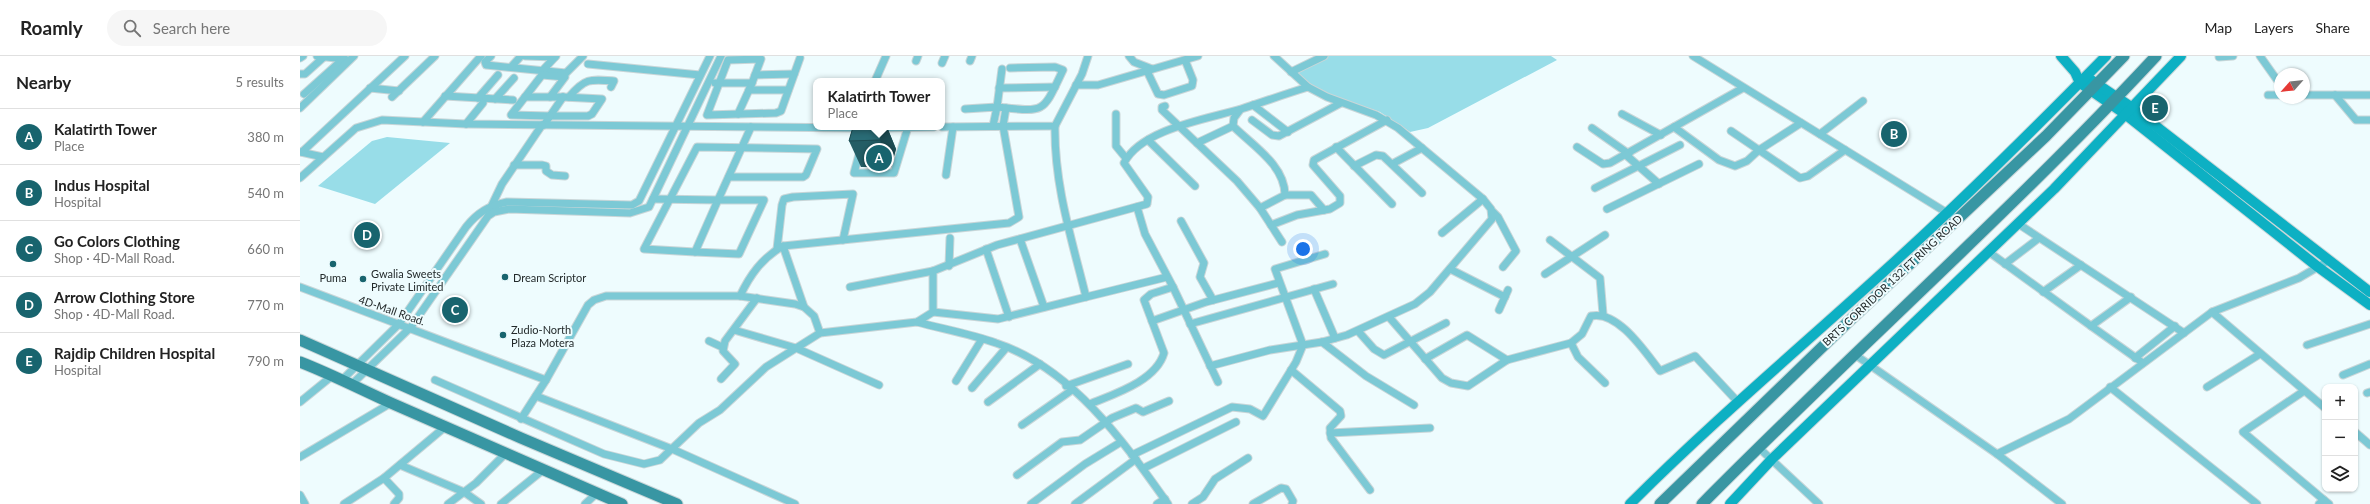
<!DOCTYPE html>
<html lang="en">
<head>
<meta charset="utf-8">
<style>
	:root { --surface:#fff; --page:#f6f6f6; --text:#222; --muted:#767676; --line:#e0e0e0; --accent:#18646e }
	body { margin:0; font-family:Lato,sans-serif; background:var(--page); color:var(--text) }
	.controls { position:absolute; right:12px; bottom:12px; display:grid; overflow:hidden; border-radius:8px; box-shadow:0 1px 3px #0004 }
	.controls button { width:36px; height:36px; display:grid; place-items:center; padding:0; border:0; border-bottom:1px solid var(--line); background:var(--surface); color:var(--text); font:20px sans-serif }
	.compass { position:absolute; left:1974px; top:12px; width:36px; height:36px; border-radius:50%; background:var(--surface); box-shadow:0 1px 3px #0004; rotate:243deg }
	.you { position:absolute; left:1003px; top:193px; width:14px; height:14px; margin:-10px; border:3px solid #fff; border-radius:50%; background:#1a73e8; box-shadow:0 0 0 6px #1a73e833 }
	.badge { display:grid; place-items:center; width:26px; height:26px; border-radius:50%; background:var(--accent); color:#fff; font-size:13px; font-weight:700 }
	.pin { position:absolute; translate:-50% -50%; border:2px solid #fff; box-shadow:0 1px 4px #0006 }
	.popup { position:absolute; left:513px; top:22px; width:132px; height:52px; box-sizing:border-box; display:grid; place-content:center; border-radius:8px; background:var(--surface); filter:drop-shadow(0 1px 3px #0005); font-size:13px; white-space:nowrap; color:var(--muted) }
	.popup b { font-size:15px; color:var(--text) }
	.popup::after { content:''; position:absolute; left:50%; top:100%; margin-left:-8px; border:8px solid transparent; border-top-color:var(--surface) }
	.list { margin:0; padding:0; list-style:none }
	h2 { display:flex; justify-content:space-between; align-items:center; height:52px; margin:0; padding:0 16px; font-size:17px }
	h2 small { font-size:13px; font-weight:400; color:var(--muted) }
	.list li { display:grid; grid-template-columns:26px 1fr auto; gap:12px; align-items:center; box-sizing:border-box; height:56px; padding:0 16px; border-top:1px solid var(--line) }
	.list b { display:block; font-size:15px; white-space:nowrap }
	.list p { margin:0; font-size:13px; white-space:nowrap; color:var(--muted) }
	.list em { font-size:13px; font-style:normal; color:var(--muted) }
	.icon { flex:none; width:22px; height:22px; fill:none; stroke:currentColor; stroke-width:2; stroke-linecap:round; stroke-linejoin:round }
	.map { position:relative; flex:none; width:2070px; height:448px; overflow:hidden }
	header { display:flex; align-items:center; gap:24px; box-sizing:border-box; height:56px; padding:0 20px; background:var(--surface); border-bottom:1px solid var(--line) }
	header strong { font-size:19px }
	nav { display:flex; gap:22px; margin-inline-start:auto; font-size:14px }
	.search { width:280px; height:36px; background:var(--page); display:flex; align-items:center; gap:10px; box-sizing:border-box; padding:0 14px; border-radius:22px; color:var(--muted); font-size:15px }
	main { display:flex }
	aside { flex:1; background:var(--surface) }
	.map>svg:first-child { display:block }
</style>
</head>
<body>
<header>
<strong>Roamly</strong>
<div class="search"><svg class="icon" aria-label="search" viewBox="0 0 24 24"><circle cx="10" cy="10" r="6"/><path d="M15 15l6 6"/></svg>Search here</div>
<nav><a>Map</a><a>Layers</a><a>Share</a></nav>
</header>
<main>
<aside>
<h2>Nearby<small>5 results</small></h2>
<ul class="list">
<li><span class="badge">A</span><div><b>Kalatirth Tower</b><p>Place</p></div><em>380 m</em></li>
<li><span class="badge">B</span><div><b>Indus Hospital</b><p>Hospital</p></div><em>540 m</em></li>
<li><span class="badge">C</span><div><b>Go Colors Clothing</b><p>Shop · 4D-Mall Road.</p></div><em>660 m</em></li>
<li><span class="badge">D</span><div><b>Arrow Clothing Store</b><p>Shop · 4D-Mall Road.</p></div><em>770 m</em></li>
<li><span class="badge">E</span><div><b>Rajdip Children Hospital</b><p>Hospital</p></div><em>790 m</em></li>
</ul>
</aside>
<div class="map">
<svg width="2070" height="448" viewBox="0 0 2070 448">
	<rect width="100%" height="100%" fill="#eefcfe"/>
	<g fill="#98dde8">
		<path d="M1025,0H1251L1257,4L1128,72L1110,76L1080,56L1017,34L995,15Z"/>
		<path d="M87,81L150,87L75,148L18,130L72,85Z"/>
	</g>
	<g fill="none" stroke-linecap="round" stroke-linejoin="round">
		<g stroke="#c9d6d8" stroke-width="9">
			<g id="street">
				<path d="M17,0L45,3"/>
				<path d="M191,0L185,6L186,9L266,17L283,0"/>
				<path d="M225,0L255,1"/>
				<path d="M829,0L834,6L852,13"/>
				<path d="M974,0L1008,31"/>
				<path d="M1393,0L1657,163"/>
				<path d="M1960,0L1977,24"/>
				<path d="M1919,1L1933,0"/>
				<path d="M0,2L3,0"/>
				<path d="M616,5L618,0"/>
				<path d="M670,5L672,0"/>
				<path d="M642,7L645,0"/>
				<path d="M288,8L400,19"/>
				<path d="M211,11L221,0"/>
				<path d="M702,13L697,51C746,56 742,58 763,14L755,11L710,12"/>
				<path d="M243,14L256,0"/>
				<path d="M847,15L858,38L864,39L892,30L893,24L885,4"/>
				<path d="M991,16L1024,0"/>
				<path d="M0,18H5L24,1"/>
				<path d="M455,19L494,18"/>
				<path d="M575,25L586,0"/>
				<path d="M415,27H452L449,34H488"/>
				<path d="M452,27L461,3L428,4L407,59L476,57L481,55L500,2"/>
				<path d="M776,29H798L898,0"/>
				<path d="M70,32L99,35"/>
				<path d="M699,32L755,31"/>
				<path d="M4,38L43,3"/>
				<path d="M1968,39H1980"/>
				<path d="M2004,39H2070"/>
				<path d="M2035,39L2056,64H2070"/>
				<path d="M145,40L213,44"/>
				<path d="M92,41L135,0"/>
				<path d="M225,41H250"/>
				<path d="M269,41C285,22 290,23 314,25L311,31"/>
				<path d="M178,42L198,19"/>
				<path d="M195,43L214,22"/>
				<path d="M953,49L988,76"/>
				<path d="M865,50L862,51V54L937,125L960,152L982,186"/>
				<path d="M0,52L54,0"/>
				<path d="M665,53L697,51L693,70"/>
				<path d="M940,54L934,62L933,70C952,89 985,109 985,139L960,152"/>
				<path d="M438,58L449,34"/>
				<path d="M816,58V90L825,101"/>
				<path d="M1322,58L1361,79"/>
				<path d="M250,60H288L292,58L302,43L263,41"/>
				<path d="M250,60L211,59L242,19L265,21L250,41H263"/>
				<path d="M250,60L263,41"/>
				<path d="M952,64L972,79L979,80L1041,47"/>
				<path d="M123,66L181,0"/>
				<path d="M166,68L183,47"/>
				<path d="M244,69L250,60"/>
				<path d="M642,71L755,70L782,18L788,0"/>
				<path d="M1374,71L1419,104L1435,110L1447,105L1459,94L1501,67"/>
				<path d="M578,72L634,71"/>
				<path d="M1292,72L1329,98"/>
				<path d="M1431,75L1500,122L1508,120L1545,94"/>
				<path d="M1520,78L1563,45"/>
				<path d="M848,84L895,130"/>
				<path d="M897,87L933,70"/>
				<path d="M1036,91L1092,148"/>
				<path d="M1277,91L1303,108L1310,107L1443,32"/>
				<path d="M560,95L554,117H594L608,71"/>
				<path d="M0,96L23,101"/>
				<path d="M2,96L105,0"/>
				<path d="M1326,99L1359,128"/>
				<path d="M1092,108L1122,92"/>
				<path d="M214,109H242L246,110V115L252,119L265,120"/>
				<path d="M1054,110L1076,99L1083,100L1122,137"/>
				<path d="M646,119L653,71"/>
				<path d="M0,122L56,72L82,64L166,68L561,72"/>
				<path d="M1295,132L1380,89"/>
				<path d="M985,139H1011L1024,154"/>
				<path d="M353,143L418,144"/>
				<path d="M418,144H464L439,198L395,196Z"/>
				<path d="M418,144L451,71"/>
				<path d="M191,151L202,128L242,69"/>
				<path d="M1307,153L1399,108"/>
				<path d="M1193,156L1198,161L1216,195L1203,211"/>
				<path d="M881,165L904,207L900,221L913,244"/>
				<path d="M1717,167L1884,277"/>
				<path d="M971,169L997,159L1030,153L1040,147V140L1013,109L1014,104L1087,64"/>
				<path d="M1142,177L1183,143"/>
				<path d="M720,183L744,251"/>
				<path d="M1250,184L1300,222L1303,258"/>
				<path d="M483,190L504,251"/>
				<path d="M477,193L482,149L484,143L493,141L553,138L543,184"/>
				<path d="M686,193L709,261"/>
				<path d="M395,196L344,193L397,91L517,93L506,119L503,121H429"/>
				<path d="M1693,199L1791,270"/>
				<path d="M1705,208L1739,182"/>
				<path d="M649,210L650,182"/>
				<path d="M1150,213L1205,241"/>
				<path d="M1245,218L1305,179"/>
				<path d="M0,231L246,324L221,363"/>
				<path d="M550,231L633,215"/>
				<path d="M873,231L918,326"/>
				<path d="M1014,233L1035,282"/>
				<path d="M1743,236L1781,209"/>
				<path d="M440,240C450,219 462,202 483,190L709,167L719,161L703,70L706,52"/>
				<path d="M786,241L867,221"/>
				<path d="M1831,241L1791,270L1843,307"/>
				<path d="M1199,254L1208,234"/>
				<path d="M633,256L698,263L786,241C772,184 754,129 755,70"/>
				<path d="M1912,256L1999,222L2028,205"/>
				<path d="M1089,261L1142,322L1151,327L1168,330L1207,304L1271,287L1282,278L1291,260C1318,254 1345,296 1360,315L1395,300L1437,345"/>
				<path d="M852,265L906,246L978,227"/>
				<path d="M617,266C643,273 671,278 696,287C772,312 824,386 868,448"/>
				<path d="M890,268L1033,228"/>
				<path d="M434,274L496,292L579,329"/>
				<path d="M1058,275L1074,293L1084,299L1146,267"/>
				<path d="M409,285L422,291"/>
				<path d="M1022,286L1066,320L1114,349"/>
				<path d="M1271,287L1278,301L1305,327"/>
				<path d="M2007,289L2070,268"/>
				<path d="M1554,298L1697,398L1769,363L1912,256L2025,352"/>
				<path d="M1835,302L1875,270"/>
				<path d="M1125,303L1167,279L1207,304"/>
				<path d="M991,314L1040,355L1041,360L1030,372L1031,382L1070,434"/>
				<path d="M2043,319L2070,308"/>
				<path d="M43,323L99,268L166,171C178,156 189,150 207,146L332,149L339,145L410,0"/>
				<path d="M421,323L435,308L423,295L425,285L457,242"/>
				<path d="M135,324L304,398L344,408L360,404L399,367L420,354L466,311L520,277L617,266L633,256V215L697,189L847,148L848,141L824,107C841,73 907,63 941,53C963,46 985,38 1008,31L1027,41L1076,59L1098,72L1183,143L1191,153L1192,163L1130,236L1115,248L1047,279L1022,286L970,294L910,310"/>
				<path d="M246,324L288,249L294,244L306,240H440L495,248L504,251L514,260L520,277"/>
				<path d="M656,325L682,283"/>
				<path d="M51,329L111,271L188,160L194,156L209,153L330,157L349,151L421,0"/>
				<path d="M766,330L828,308"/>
				<path d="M1810,331L1957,448"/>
				<path d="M1907,331L1960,298"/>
				<path d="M672,332L706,292"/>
				<path d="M2004,335L1943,376L2024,444"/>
				<path d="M2067,337L2070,336"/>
				<path d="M236,340L372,393L495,448"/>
				<path d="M0,346L32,320"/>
				<path d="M688,346L740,308"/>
				<path d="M790,348C814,338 856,325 864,297L844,244L851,238L873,231L845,178L837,151"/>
				<path d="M722,369L772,334"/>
				<path d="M2055,376L2070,389"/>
				<path d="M1030,377L1130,372"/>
				<path d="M1458,391L1519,448"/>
				<path d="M1697,398L1762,448"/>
				<path d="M832,399L932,351L950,353L963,360L996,306L1003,289L975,213L1025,198"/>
				<path d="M0,401L91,347"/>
				<path d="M100,409L164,436L181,448"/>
				<path d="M844,412L936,366"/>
				<path d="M717,419L762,386L780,384L812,362L836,352L843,356L869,345"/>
				<path d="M84,422L99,438V442L94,448"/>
				<path d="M0,439L5,448"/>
				<path d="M44,448L84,422L145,371"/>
				<path d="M148,448L176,427L205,398"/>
				<path d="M201,448L243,414"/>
				<path d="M285,448L297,437"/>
				<path d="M731,448L785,408L821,386"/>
				<path d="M775,448L836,403"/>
				<path d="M857,448L865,443"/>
				<path d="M892,448L903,441L915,423L948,402"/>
				<path d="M953,448L981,432L986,433L993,445L992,448"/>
				<path d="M2019,448L2024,444L2029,448"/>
			</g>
		</g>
		<g stroke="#c9d6d8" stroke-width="12">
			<g id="secondary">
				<path d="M1761,0L1775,16L1780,27L1825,58L2018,211L2070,249"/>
				<path d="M1791,24L1831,51L2070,236"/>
				<path d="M1330,448C1421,357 1519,276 1614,188C1680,127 1743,64 1806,0"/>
				<path d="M1430,448L1472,403L1754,133L1881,0"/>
			</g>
		</g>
		<g stroke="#c9d6d8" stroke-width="13">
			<g id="primary">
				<path d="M0,284L221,382L377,448"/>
				<path d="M0,306C31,318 60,333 91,347C168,381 245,414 322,448"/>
				<path d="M1360,448L1547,267L1746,80L1824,0"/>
				<path d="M1402,448C1551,297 1711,156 1856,0"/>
			</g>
		</g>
		<use href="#street" stroke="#7cc9d5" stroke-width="7"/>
		<use href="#secondary" stroke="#0db0c3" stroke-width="10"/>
		<use href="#primary" stroke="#3896a3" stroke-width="11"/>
	</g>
	<path fill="#245d65" d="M553,71H587L596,93L591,111H561L549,85Z"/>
	<path fill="#1d4c53" d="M584,71H587L596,93L591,111L580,84Z"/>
	<path fill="#2a6c76" stroke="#1d4c53" d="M553,71H584L580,84L549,85Z"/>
	<g fill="#18646e" stroke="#eefcfe" stroke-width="1.5">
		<circle cx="33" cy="208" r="4"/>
		<circle cx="205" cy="221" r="4"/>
		<circle cx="63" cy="223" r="4"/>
		<circle cx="203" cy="279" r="4"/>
	</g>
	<g text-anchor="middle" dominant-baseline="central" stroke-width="4" stroke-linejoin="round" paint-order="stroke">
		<g font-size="11" fill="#232a2b" stroke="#eefcfe" text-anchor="start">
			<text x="71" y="217">Gwalia Sweets<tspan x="71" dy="13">Private Limited</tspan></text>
			<text x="33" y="221" text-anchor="middle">Puma</text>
			<text x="213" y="221">Dream Scriptor</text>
			<text x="211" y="273">Zudio-North<tspan x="211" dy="13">Plaza Motera</tspan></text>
		</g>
		<g font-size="11" fill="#232a2b" stroke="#eefcfe">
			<text transform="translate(1592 224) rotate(-43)">BRTS CORRIDOR 132 FT RING ROAD</text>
			<text transform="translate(92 254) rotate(19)">4D-Mall Road.</text>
		</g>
	</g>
</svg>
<div class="controls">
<button>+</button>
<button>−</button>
<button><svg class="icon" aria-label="layers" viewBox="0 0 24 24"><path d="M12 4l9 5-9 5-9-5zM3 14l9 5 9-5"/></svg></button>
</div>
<svg class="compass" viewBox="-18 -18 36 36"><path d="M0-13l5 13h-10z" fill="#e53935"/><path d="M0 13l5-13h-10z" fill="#767676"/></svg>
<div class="you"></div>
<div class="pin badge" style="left:579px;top:102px">A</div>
<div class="popup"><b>Kalatirth Tower</b>Place</div>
<div class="pin badge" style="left:1594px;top:78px">B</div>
<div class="pin badge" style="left:155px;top:254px">C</div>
<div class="pin badge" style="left:67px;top:179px">D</div>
<div class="pin badge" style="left:1855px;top:52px">E</div>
</div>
</main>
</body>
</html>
